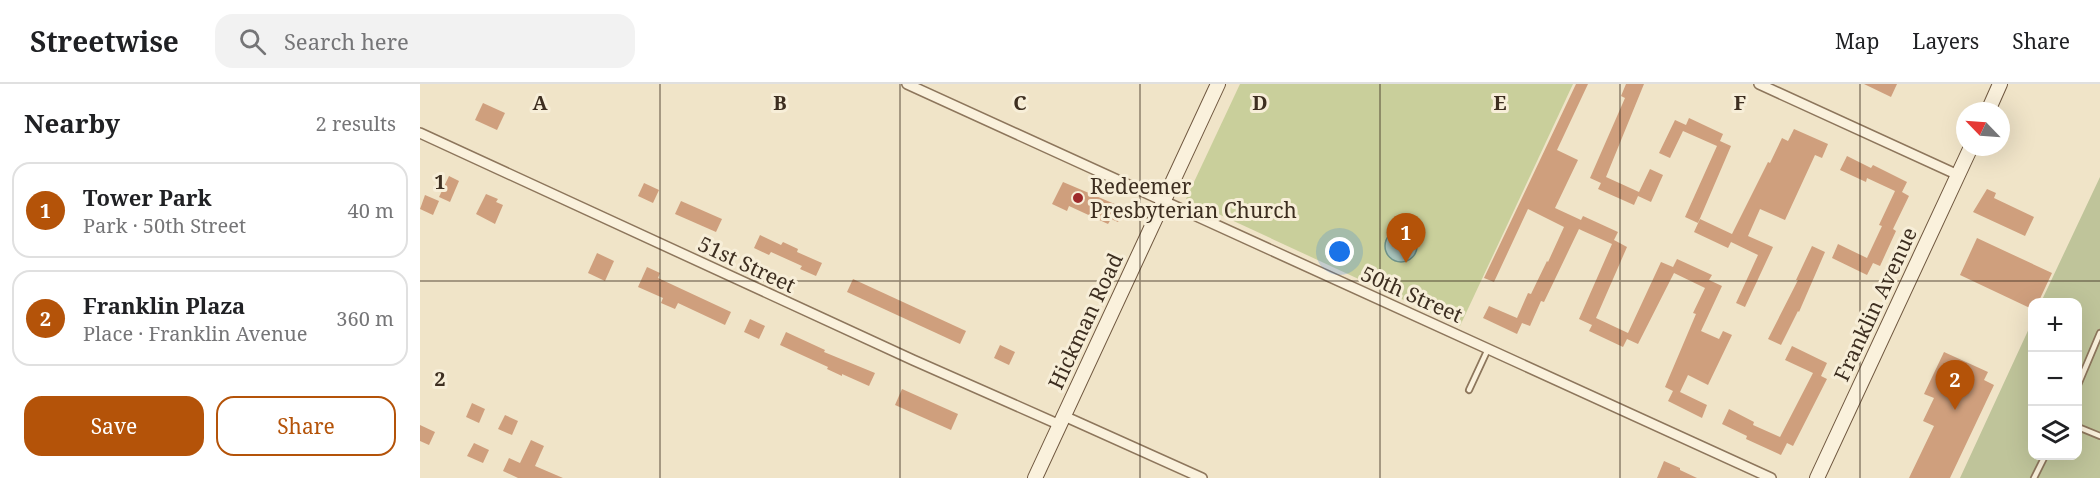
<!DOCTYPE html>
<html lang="en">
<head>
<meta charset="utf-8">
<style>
	:root { --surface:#fff; --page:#f2f2f2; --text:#202124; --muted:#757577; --line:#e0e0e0; --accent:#b45309 }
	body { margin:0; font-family:"Noto Serif",serif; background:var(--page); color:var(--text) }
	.controls { position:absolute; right:18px; bottom:18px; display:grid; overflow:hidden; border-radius:12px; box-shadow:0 6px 24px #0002 }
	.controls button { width:54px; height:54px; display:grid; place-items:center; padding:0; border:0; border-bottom:2px solid var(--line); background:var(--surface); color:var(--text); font:30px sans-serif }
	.compass { position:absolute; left:1536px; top:18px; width:54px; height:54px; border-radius:50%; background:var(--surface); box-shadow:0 6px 24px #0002; rotate:295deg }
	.you { position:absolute; left:920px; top:168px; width:21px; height:21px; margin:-15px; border:4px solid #fff; border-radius:50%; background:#1a73e8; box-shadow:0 0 0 9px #1a73e833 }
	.badge { display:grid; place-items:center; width:39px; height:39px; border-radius:50%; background:var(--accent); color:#fff; font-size:20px; font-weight:700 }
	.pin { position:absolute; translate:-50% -50px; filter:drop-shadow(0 2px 3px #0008) }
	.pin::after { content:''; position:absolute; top:32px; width:21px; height:18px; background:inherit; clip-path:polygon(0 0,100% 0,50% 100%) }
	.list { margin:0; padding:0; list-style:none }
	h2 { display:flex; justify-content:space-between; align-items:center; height:78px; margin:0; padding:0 24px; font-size:26px }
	h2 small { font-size:20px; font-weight:400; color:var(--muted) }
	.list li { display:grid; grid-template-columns:39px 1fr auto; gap:18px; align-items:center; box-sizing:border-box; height:96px; margin:0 12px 12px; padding:0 12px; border:2px solid var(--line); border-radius:18px }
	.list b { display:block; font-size:22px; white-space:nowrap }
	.list p { margin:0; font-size:20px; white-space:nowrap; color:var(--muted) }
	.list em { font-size:20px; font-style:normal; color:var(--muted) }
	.actions { display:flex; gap:12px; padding:18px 24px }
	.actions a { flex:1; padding:14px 0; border:2px solid var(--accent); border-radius:18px; text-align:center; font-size:21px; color:var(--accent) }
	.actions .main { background:var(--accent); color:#fff }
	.icon { flex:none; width:33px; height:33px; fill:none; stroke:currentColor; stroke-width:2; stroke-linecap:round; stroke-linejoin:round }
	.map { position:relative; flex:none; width:1680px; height:394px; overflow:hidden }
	header { display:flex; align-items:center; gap:36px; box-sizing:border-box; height:84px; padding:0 30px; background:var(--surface); border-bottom:2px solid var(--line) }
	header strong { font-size:28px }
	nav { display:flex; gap:33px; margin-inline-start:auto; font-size:21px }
	.search { width:420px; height:54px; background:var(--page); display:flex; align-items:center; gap:15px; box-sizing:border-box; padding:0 21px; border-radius:18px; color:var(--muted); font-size:22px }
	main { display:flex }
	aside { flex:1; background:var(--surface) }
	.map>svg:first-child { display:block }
</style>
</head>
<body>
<header>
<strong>Streetwise</strong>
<div class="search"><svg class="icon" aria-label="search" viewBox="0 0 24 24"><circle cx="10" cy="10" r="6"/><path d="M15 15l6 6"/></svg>Search here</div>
<nav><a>Map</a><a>Layers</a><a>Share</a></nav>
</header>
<main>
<aside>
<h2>Nearby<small>2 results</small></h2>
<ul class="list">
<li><span class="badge">1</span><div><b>Tower Park</b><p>Park · 50th Street</p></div><em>40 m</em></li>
<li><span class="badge">2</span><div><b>Franklin Plaza</b><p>Place · Franklin Avenue</p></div><em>360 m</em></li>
</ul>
<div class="actions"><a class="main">Save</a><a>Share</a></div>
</aside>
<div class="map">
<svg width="1680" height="394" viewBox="0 0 1680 394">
	<rect width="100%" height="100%" fill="#f0e4c8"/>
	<path fill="#c9cf9b" d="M820,0H1153L1040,242L766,115Z"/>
	<path fill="#bfc49a" d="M1680,93V394H1540L1612,238V372H1658V219L1621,218Z"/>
	<circle fill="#a9c4bc" stroke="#6f938a" stroke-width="1.5" cx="981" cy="162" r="16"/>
	<g fill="#cf9f7d">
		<path d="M1156,0H1168L1137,66L1158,76L1135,124L1161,136L1163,132L1198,148L1194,156L1207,163L1176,234L1208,249L1241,178L1253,183L1257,175L1292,191L1289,196L1302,202L1281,247L1299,255L1303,247L1312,251L1288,301L1268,291L1260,308L1287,321L1282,334L1248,317L1253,307L1245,303L1276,230L1273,229L1285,204L1254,189L1218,260L1207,255L1203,263L1169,247L1172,241L1159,235L1192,160L1161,146L1159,145L1124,218L1121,217L1110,242L1102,239L1097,250L1063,234L1069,222L1097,234L1108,209L1111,210L1127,177L1128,178L1144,143L1108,125L1074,198L1064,194Z"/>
		<path d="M1206,0H1224L1186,93L1219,108L1230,85L1243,91L1231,118L1218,112L1214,121L1178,105L1181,99L1170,94L1205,14L1201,12Z"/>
		<path d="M1444,0H1477L1471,13Z"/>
		<path d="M63,19L85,29L77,46L55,36Z"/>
		<path d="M1269,34L1303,50L1300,57L1311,62L1278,139L1265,133L1297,62L1263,47L1250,74L1239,69L1255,36L1266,41Z"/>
		<path d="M1374,45L1408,60L1402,74L1395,71L1365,136L1340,125L1328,152L1353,163L1325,223L1316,219L1338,171L1311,158L1308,164L1274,148L1280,135L1312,150L1348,78L1350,79L1362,54L1368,57Z"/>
		<path d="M1427,72L1451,84L1453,81L1487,98L1482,108L1489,112L1473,145L1476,147L1460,182L1453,179L1447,191L1412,174L1418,160L1447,174L1462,142L1459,141L1475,107L1447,94L1446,98L1420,86Z"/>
		<path d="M29,92L39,97L30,118L19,113Z"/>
		<path d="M643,98L697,121L695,126L702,129L698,138L691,135L688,140L649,122L647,127L632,120Z"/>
		<path d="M224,99L239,106L233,119L218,112Z"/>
		<path d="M1567,105L1576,109L1574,114L1614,133L1605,152L1553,128Z"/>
		<path d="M66,110L78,115L76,118L83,121L75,140L56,130Z"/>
		<path d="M5,111L19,117L13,131L0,125Z"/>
		<path d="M261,117L302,135L296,148L255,130Z"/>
		<path d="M340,151L361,161L363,158L378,165L377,168L402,179L396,192L380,185L382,182L351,168L349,171L334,164Z"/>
		<path d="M1557,154L1632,189L1618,219H1612V225L1540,191Z"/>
		<path d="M1392,162L1405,168L1379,228L1378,227L1361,261L1348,255L1378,196H1376Z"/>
		<path d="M177,169L194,177L185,197L168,189Z"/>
		<path d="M227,183L240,189L238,194L311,228L305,241L258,219L255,225L241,219L243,214L218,203Z"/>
		<path d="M433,195L546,247L540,260L427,208Z"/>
		<path d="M330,235L345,242L339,255L324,248Z"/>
		<path d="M366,248L405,266L404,268L455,289L449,302L422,290V292L407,285L408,283L360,261Z"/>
		<path d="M580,261L595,268L589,281L574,274Z"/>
		<path d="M1372,262L1407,279L1401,292L1407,295L1373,362L1367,359L1361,371L1326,355L1327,352L1302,340L1309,325L1334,338L1333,341L1360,353L1393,289L1365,276Z"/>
		<path d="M1524,268L1568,288L1564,296L1574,301L1530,394H1489L1514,342L1503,337L1514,314L1504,310Z"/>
		<path d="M482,305L538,330L531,346L475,321Z"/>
		<path d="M52,319L65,325L59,339L46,333Z"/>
		<path d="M85,331L98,337L92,351L78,345Z"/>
		<path d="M0,341L15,348L9,361L0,357Z"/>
		<path d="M111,356L124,362L115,382L143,394H98L83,387L89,374L100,379Z"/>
		<path d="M54,359L69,366L63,379L47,372Z"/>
		<path d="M1244,377L1260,384V386L1277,394H1237Z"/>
	</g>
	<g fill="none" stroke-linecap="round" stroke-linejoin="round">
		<g stroke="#8d765c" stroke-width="8">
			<g id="lane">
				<path d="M1658,301L1680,249"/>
				<path d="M1049,306L1068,265"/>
				<path d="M1658,343L1680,352"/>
				<path d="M1614,394L1625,372"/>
			</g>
		</g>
		<g stroke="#8d765c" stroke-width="12">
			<g id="street">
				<path d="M487,0L1351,394"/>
				<path d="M1339,0L1538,91"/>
				<path d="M0,49L493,276L640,341"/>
				<path d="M644,332L782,394"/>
			</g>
		</g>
		<g stroke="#6f573f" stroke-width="16">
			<g id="secondary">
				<path d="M1568,27L1580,0"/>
				<path d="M615,394L798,0"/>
				<path d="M1397,394L1551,63"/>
			</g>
		</g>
		<use href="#lane" stroke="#faf1dc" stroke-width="4.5"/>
		<use href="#street" stroke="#faf1dc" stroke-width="9"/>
		<use href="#secondary" stroke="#faf1dc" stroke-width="14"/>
	</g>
	<path fill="none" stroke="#3d2e20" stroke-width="1.5" stroke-opacity="0.55" d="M240,0V394M480,0V394M720,0V394M960,0V394M1200,0V394M1440,0V394M0,197H1680"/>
	<circle fill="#9e2a2b" stroke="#f7eed8" stroke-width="2" cx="658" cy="114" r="6"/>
	<g text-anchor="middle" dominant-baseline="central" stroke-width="6" stroke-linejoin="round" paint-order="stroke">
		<g font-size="21" fill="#3d2e20" stroke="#f7eed8" text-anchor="start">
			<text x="670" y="102">Redeemer<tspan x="670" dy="24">Presbyterian Church</tspan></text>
		</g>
		<g font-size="21" fill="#3d2e20" stroke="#f7eed8">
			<text transform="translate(327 180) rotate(25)">51st Street</text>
			<text transform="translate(992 210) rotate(24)">50th Street</text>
			<text transform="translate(1455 220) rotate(-65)">Franklin Avenue</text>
			<text transform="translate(665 237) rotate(-65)">Hickman Road</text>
		</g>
	</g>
	<g font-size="20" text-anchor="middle" font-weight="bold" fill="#3d2e20" stroke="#f7eed8" stroke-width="6" stroke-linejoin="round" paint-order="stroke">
		<text x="120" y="26">A</text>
		<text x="360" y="26">B</text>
		<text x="600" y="26">C</text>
		<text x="840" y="26">D</text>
		<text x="1080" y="26">E</text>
		<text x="1320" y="26">F</text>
		<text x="20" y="105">1</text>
		<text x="20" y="302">2</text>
	</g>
</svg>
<div class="controls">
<button>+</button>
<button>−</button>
<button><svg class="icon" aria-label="layers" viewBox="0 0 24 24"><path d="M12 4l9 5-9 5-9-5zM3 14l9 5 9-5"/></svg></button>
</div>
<svg class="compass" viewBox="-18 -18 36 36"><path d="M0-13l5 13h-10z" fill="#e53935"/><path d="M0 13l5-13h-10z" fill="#757577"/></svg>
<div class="you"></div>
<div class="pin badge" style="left:986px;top:179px">1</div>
<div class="pin badge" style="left:1535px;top:326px">2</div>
</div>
</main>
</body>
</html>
